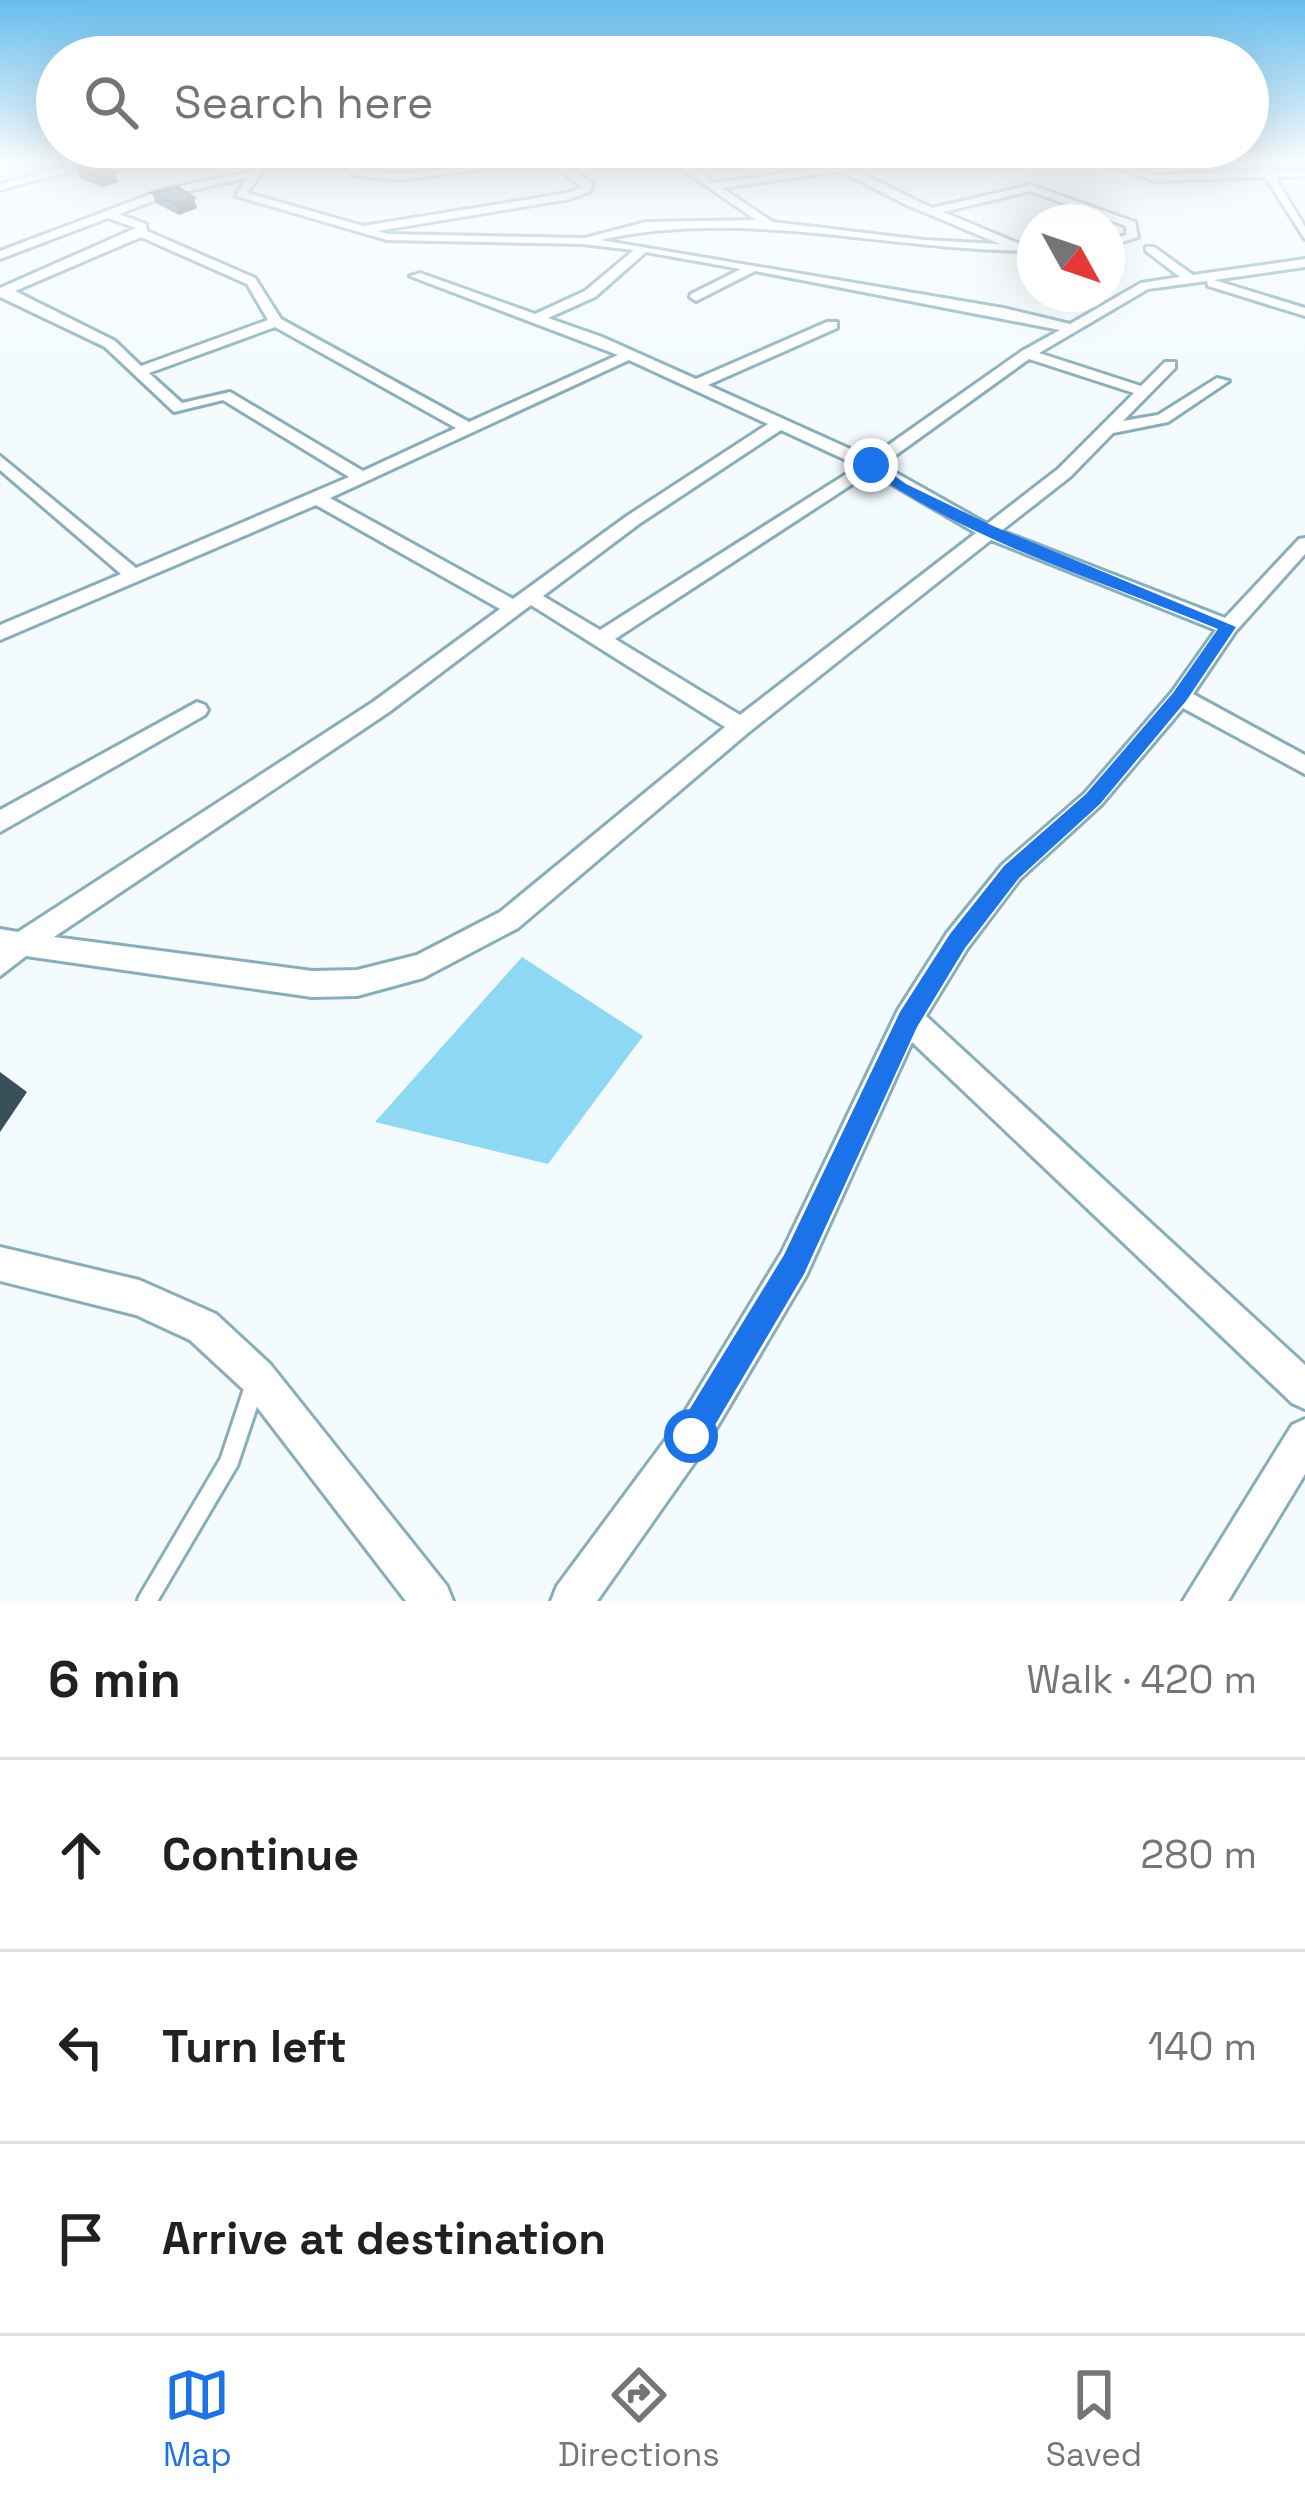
<!DOCTYPE html>
<html lang="en">
<head>
<meta charset="utf-8">
<style>
	:root { --surface:#fff; --page:#f2f2f2; --text:#202124; --muted:#757577; --line:#e0e0e0; --accent:#1a73e8 }
	body { margin:0; font-family:"Space Grotesk",sans-serif; background:var(--page); color:var(--text) }
	.compass { position:absolute; left:1017px; top:204px; width:108px; height:108px; border-radius:50%; background:var(--surface); box-shadow:0 12px 48px #0002; rotate:130deg }
	.stop { position:absolute; width:36px; height:36px; margin:-27px; border:9px solid #1a73e8; border-radius:50%; background:#fff }
	.stop.end { background:#1a73e8; border-color:#fff; box-shadow:0 3px 12px #0008 }
	.list { margin:0; padding:0; list-style:none }
	h2 { display:flex; justify-content:space-between; align-items:center; height:156px; margin:0; padding:0 48px; font-size:51px }
	h2 small { font-size:39px; font-weight:400; color:var(--muted) }
	.list li { display:grid; grid-template-columns:78px 1fr auto; gap:36px; align-items:center; box-sizing:border-box; height:192px; padding:0 48px; border-top:3px solid var(--line) }
	.list b { display:block; font-size:45px; white-space:nowrap }
	.list em { font-size:39px; font-style:normal; color:var(--muted) }
	.icon { flex:none; width:66px; height:66px; fill:none; stroke:currentColor; stroke-width:2; stroke-linecap:round; stroke-linejoin:round }
	.map { position:relative; flex:none; width:1305px; height:1601px; overflow:hidden }
	.search { position:absolute; background:var(--surface); box-shadow:0 12px 48px #0002; left:36px; right:36px; top:36px; height:132px; display:flex; align-items:center; gap:30px; box-sizing:border-box; padding:0 42px; border-radius:66px; color:var(--muted); font-size:45px }
	.sheet { height:732px; background:var(--surface) }
	nav { display:flex; justify-content:space-around; align-items:center; box-sizing:border-box; height:168px; border-top:3px solid var(--line); background:var(--surface); font-size:33px; color:var(--muted) }
	nav a { display:grid; justify-items:center; gap:6px }
	nav .on { color:var(--accent) }
	.map>svg:first-child { display:block }
</style>
</head>
<body>
<div class="map">
<svg width="1305" height="1601" viewBox="0 0 1305 1601">
	<rect width="100%" height="100%" fill="#f3fbfe"/>
	<path fill="#8dd9f4" d="M522,957L643,1036L548,1164L375,1122Z"/>
	<g fill="none" stroke-linecap="round" stroke-linejoin="round">
		<g stroke="#88aebc" stroke-width="24">
			<path id="service" d="M147,1601L229,1462L255,1384"/>
		</g>
		<g stroke="#88aebc" stroke-width="6">
			<g id="minor">
				<path d="M93,160H110L0,190V184Z"/>
				<path d="M251,160H261L263,171L247,193L363,226L568,193L582,187L547,160H559L592,183L591,191L570,199L377,231L388,234L585,238L646,222L756,220L669,160H681L715,183L876,160H903L852,169L932,208L1031,185L1135,222L1138,237L1107,247V240L1126,235V226L1030,191L943,212L1020,244L1035,243V251C889,251 745,207 600,240L1003,308L1070,324L1141,283L1180,277L1146,251V247H1154L1193,275L1305,259V267L1214,280L1305,308V316L1208,286L1207,281L1148,289L1039,353L1141,386L1165,362H1175V368L1123,421L1158,415L1217,378L1229,381L1168,422L1113,433L1070,477L1001,531L1225,618L1299,539L1305,538V554L1235,632L1193,694L1305,755V774L1183,708L1101,805L1020,879L967,949L926,1016L1305,1365V1409L1292,1403L912,1042L806,1276L704,1449L597,1601H551L557,1586L678,1423L782,1252L898,1010L947,933L1002,865L1085,793L1172,692L1216,630L991,540L749,732L518,928L423,978L357,996L312,997L26,956L0,976V929L18,932L373,702L500,609L316,505L0,640V625L121,574L0,470V456L136,568L349,477L223,400L174,412L105,347L0,297V288L136,228L108,218L0,259V251L162,190L253,171ZM840,171L907,205L1000,244L924,240L773,222L722,188ZM247,178L236,196L387,240L582,244L634,250L585,291L535,314L420,273L410,276L618,355L469,422L281,319L255,278L147,231L146,224L119,214L169,195ZM141,237L247,284L268,320L141,366L115,341L15,291ZM646,252L741,269L691,294L690,297L696,301L755,271L1060,330L1022,351L870,458L708,385L837,328V322H827L696,379L602,337L548,318L595,297ZM275,327L456,428L363,471L230,392L182,403L149,373ZM1029,359L1134,393L1058,469L987,524L882,465ZM629,360L768,424L627,516L513,599L330,498ZM781,430L859,466L600,630L543,596L639,524ZM871,472L976,533L740,715L615,639ZM531,605L725,727L500,912L417,955L357,970L312,971L54,937L389,712Z"/>
				<path d="M341,160H351L360,170L400,174L546,160L400,180L353,175Z"/>
				<path d="M1097,160H1112L1156,175L1262,171L1257,160H1265L1271,171L1305,170V176L1275,177L1305,227V239L1265,177L1155,181Z"/>
				<path d="M197,702L205,705L208,710L205,715L0,832V810Z"/>
				<path d="M0,1247L139,1280L216,1314L270,1364L447,1586L453,1601H406L244,1390L190,1340L136,1315L0,1281Z"/>
				<path d="M1305,1419V1474L1228,1601H1183L1292,1425Z"/>
			</g>
		</g>
		<use href="#service" stroke="#fff" stroke-width="18"/>
		<use href="#minor" fill="#fff" fill-rule="evenodd"/>
	</g>
	<g fill="#44636f">
		<path d="M76,168L119,182L102,187L80,178Z"/>
		<path d="M152,193L197,208L179,215L156,203Z"/>
	</g>
	<g fill="#37505a">
		<path d="M115,172L119,182L102,187L97,177Z"/>
		<path d="M194,198L197,208L179,215L175,204Z"/>
		<path d="M0,1072L27,1092L0,1132Z"/>
	</g>
	<g fill="#4f7381" stroke="#37505a" stroke-width="3">
		<path d="M93,164L115,172L97,177L76,168Z"/>
		<path d="M177,187L194,198L175,204L152,193Z"/>
	</g>
	<linearGradient id="sky" x2="0" y2="1"><stop stop-color="#66bded"/><stop offset="0.42" stop-color="#fafdff"/><stop offset="1" stop-color="#fafdff" stop-opacity="0"/></linearGradient>
	<rect width="1305" height="384" fill="url(#sky)"/>
	<path fill="#1a73e8" d="M866,462H875L906,484L993,526L1236,627L1186,701L1100,804L1019,878L965,948L917,1027L804,1274L702,1447L691,1452L680,1447L676,1436L680,1425L784,1255L900,1012L950,934L1004,866L1086,794L1173,693L1218,629C1101,581 970,542 866,468Z"/>
</svg>
<svg class="compass" viewBox="-18 -18 36 36"><path d="M0-13l5 13h-10z" fill="#e53935"/><path d="M0 13l5-13h-10z" fill="#757577"/></svg>
<div class="stop" style="left:691px;top:1436px"></div>
<div class="stop end" style="left:871px;top:465px"></div>
<div class="search"><svg class="icon" aria-label="search" viewBox="0 0 24 24"><circle cx="10" cy="10" r="6"/><path d="M15 15l6 6"/></svg>Search here</div>
</div>
<section class="sheet">
<h2>6 min<small>Walk · 420 m</small></h2>
<ul class="list">
<li><svg class="icon" aria-label="ahead" viewBox="0 0 24 24"><path d="M12 20V5M6 11l6-6 6 6"/></svg><div><b>Continue</b></div><em>280 m</em></li>
<li><svg class="icon" aria-label="left" viewBox="0 0 24 24"><path d="M17 20v-9H6M10 6l-5 5 5 5"/></svg><div><b>Turn left</b></div><em>140 m</em></li>
<li><svg class="icon" aria-label="arrive" viewBox="0 0 24 24"><path d="M6 21V4h12l-3 4 3 4H6"/></svg><div><b>Arrive at destination</b></div></li>
</ul>
</section>
<nav>
<a class="on"><svg class="icon" aria-label="map" viewBox="0 0 24 24"><path d="M3 6l6-2 6 2 6-2v14l-6 2-6-2-6 2zM9 4v14M15 6v14"/></svg>Map</a>
<a><svg class="icon" aria-label="directions" viewBox="0 0 24 24"><path d="M12 3l9 9-9 9-9-9zM9 14v-3h6M13 9l2 2-2 2"/></svg>Directions</a>
<a><svg class="icon" aria-label="saved" viewBox="0 0 24 24"><path d="M7 4h10v16l-5-4-5 4z"/></svg>Saved</a>
</nav>
</body>
</html>
